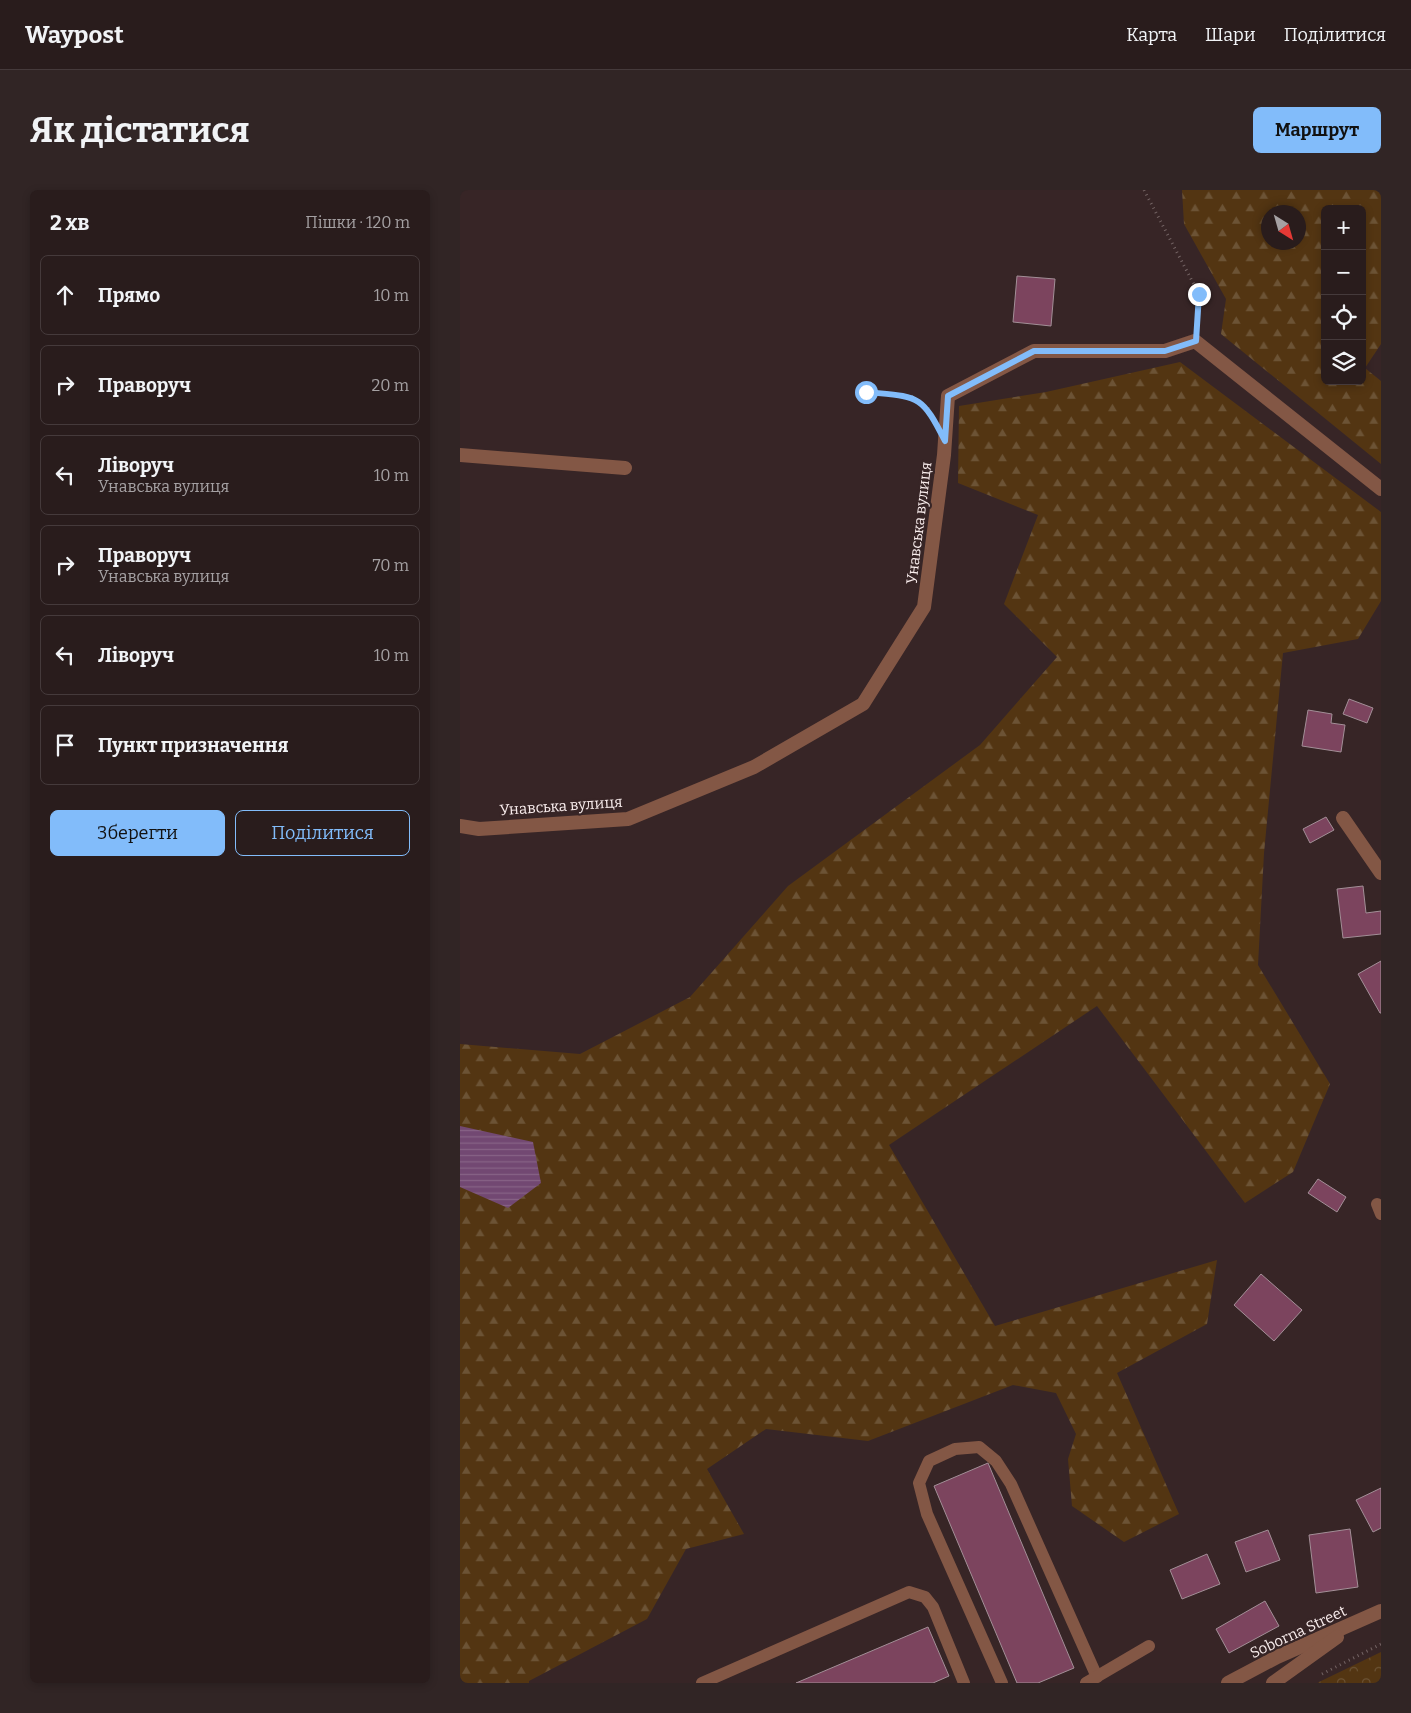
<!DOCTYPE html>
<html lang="uk">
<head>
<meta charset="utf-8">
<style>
	:root { --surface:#291c1c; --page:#312525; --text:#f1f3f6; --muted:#a5a1a3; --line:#453a3b; --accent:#82bcfa }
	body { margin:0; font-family:Bitter,serif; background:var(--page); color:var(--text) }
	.controls { position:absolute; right:15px; top:15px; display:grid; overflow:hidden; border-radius:8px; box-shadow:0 2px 8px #0003 }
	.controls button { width:45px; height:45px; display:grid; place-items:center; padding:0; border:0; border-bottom:1px solid var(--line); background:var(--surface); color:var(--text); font:25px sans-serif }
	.compass { position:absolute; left:801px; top:15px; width:45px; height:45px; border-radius:50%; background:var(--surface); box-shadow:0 2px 8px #0003; rotate:143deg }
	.stop { position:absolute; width:15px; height:15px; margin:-11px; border:4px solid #82bcfa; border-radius:50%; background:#fff }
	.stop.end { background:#82bcfa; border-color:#fff; box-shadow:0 1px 5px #0008 }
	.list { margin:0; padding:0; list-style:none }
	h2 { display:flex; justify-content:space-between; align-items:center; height:65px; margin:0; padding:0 20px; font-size:21px }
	h2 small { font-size:16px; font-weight:400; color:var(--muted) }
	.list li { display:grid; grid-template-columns:32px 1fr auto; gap:15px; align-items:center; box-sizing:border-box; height:80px; margin:0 10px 10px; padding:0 10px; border:1px solid var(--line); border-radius:8px }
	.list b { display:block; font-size:19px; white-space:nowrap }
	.list p { margin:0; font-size:16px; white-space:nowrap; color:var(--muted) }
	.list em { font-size:16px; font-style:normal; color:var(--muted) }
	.actions { display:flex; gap:10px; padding:15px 20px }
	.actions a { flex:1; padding:11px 0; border:1px solid var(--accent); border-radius:8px; text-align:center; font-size:18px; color:var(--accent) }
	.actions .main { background:var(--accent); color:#111 }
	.icon { flex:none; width:28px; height:28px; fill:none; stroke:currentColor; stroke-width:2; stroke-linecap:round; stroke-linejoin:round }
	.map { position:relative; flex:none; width:921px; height:1493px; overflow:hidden; border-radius:8px }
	header { display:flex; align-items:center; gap:30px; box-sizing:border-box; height:70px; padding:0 25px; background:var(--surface); border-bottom:1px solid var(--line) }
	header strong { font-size:24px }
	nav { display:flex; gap:28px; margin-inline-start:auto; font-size:18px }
	.intro { display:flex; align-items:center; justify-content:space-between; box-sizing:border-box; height:120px; padding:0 30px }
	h1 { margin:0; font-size:35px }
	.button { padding:12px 22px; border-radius:8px; background:var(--accent); color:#111; font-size:18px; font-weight:700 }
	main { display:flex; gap:30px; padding:0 30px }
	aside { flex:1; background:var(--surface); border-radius:8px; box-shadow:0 2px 8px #0003 }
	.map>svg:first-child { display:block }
</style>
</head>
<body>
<header>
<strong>Waypost</strong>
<nav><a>Карта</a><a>Шари</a><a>Поділитися</a></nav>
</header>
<div class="intro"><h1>Як дістатися</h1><a class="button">Маршрут</a></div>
<main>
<aside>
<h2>2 хв<small>Пішки · 120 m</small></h2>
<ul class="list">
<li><svg class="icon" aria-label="ahead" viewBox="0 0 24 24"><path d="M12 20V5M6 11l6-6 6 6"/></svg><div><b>Прямо</b></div><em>10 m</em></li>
<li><svg class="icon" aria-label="right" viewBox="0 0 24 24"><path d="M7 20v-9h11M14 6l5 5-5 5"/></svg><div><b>Праворуч</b></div><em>20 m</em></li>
<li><svg class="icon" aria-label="left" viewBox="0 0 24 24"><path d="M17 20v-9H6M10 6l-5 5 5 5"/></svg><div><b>Ліворуч</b><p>Унавська вулиця</p></div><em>10 m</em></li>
<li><svg class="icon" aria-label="right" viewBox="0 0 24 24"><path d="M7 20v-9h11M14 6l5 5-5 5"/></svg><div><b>Праворуч</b><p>Унавська вулиця</p></div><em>70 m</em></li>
<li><svg class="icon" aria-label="left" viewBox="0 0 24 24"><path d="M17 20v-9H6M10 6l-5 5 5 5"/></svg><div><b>Ліворуч</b></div><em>10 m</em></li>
<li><svg class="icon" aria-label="arrive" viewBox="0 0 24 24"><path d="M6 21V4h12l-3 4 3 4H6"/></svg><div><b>Пункт призначення</b></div></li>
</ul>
<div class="actions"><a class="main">Зберегти</a><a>Поділитися</a></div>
</aside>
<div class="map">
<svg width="921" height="1493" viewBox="0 0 921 1493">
	<defs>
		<pattern id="forest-firs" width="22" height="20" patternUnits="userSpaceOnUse" patternTransform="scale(1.25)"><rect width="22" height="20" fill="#533512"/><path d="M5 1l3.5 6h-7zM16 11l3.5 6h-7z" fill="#6c5335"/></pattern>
		<pattern id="park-crowns" width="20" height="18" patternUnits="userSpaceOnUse" patternTransform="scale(1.25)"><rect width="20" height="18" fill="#533512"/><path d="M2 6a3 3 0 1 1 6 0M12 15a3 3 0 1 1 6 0" fill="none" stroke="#6c5335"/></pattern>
		<pattern id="water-rules" width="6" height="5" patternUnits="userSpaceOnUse" patternTransform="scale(1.25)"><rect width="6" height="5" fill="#724872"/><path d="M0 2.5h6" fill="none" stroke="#876386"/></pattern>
	</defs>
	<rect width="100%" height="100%" fill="#372526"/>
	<g fill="url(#forest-firs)" fill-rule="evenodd">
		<path d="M722,0H921V154L905,178L921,191V274L761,144L766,109L724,34ZM865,19H902V191H865ZM808,22H838V52H808Z"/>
		<path d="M720,172L921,322V411L898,449L823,463L804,663L798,775L870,894L833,982L785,1013L637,816L429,955L535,1136L757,1070L747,1134L657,1183L719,1324L664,1352L612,1316L608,1269L616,1244L596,1203L553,1195L408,1251L306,1239L247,1279L284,1344L226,1359L187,1429L69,1491V1493H0V854L120,864L230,807L328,696L520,555L597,467L544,414L578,325L498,293L499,216L586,202Z"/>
	</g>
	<path fill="url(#park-crowns)" d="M921,1462V1493H858L859,1492Z"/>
	<path fill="url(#water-rules)" d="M0,936L73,952L81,993L48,1018L0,997Z"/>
	<g fill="#7c445e" stroke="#a38f97">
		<path d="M557,86L595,89L591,136L553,132Z"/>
		<path d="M889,509L913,518L907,533L883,524Z"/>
		<path d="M848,520L872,524L871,533L885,535L881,562L842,556Z"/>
		<path d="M866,627L874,640L850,653L843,639Z"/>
		<path d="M903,696L906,723L921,721V744L883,748L877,699Z"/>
		<path d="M921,771V823H920L898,784Z"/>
		<path d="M858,989L886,1007L877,1022L848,1003Z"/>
		<path d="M801,1084L842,1120L814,1151L774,1115Z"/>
		<path d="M528,1273L614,1478L578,1493H557L474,1296Z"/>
		<path d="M921,1298V1338L913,1342L896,1310Z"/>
		<path d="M890,1339L898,1397L856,1403L849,1345Z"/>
		<path d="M808,1340L820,1370L786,1382L775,1352Z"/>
		<path d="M747,1364L760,1394L722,1409L710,1380Z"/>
		<path d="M805,1411L819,1436L769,1463L756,1439Z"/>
		<path d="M468,1437L489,1486L473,1493H336Z"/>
	</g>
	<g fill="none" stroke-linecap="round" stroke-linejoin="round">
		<g stroke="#756565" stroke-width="3" stroke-dasharray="1 4" stroke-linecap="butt">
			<path d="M684,0L739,104L737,133"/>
			<path d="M407,202L453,207L469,219"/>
			<path d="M862,1484L921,1454"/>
		</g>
		<g stroke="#835745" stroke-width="12">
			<path d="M917,1014L921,1024"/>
			<path d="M242,1493L449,1402L465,1407L473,1417L504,1493"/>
			<path d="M542,1493L467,1324L459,1293L469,1271L495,1259L519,1257L536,1271L551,1294L637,1487"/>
			<path d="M626,1493L689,1456"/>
		</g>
		<g stroke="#835745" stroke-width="14">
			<path d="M0,265L165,278"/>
			<path d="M883,628L921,683"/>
			<path d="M0,636L19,639L168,629L294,577L403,514L464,417L484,265L488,206L574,161H705L735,151L921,299"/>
		</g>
		<g stroke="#835745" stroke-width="14">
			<path d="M768,1493L817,1467L921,1421"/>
			<path d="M813,1493L877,1447"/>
		</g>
	</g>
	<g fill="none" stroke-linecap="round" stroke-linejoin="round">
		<path stroke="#82bcfa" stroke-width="6" d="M406,202C458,207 461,203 485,251L488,206L574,161H705L736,151L739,104"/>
	</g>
	<g text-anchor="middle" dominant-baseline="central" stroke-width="4.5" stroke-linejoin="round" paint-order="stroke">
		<g font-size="15" fill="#f9eded" stroke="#372526">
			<text transform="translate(459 333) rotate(-83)">Унавська вулиця</text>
			<text transform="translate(101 616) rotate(-4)">Унавська вулиця</text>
			<text transform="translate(838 1442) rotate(-25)">Soborna Street</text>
		</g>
	</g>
</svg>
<div class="controls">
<button>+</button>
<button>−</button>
<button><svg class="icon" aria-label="locate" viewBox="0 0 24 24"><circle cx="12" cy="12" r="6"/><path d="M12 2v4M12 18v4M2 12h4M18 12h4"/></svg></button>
<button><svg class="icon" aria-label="layers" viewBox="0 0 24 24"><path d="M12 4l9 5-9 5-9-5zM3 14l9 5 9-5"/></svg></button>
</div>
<svg class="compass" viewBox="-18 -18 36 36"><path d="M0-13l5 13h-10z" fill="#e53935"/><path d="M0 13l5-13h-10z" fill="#a5a1a3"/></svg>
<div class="stop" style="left:406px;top:202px"></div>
<div class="stop end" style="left:739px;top:104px"></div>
</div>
</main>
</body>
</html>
